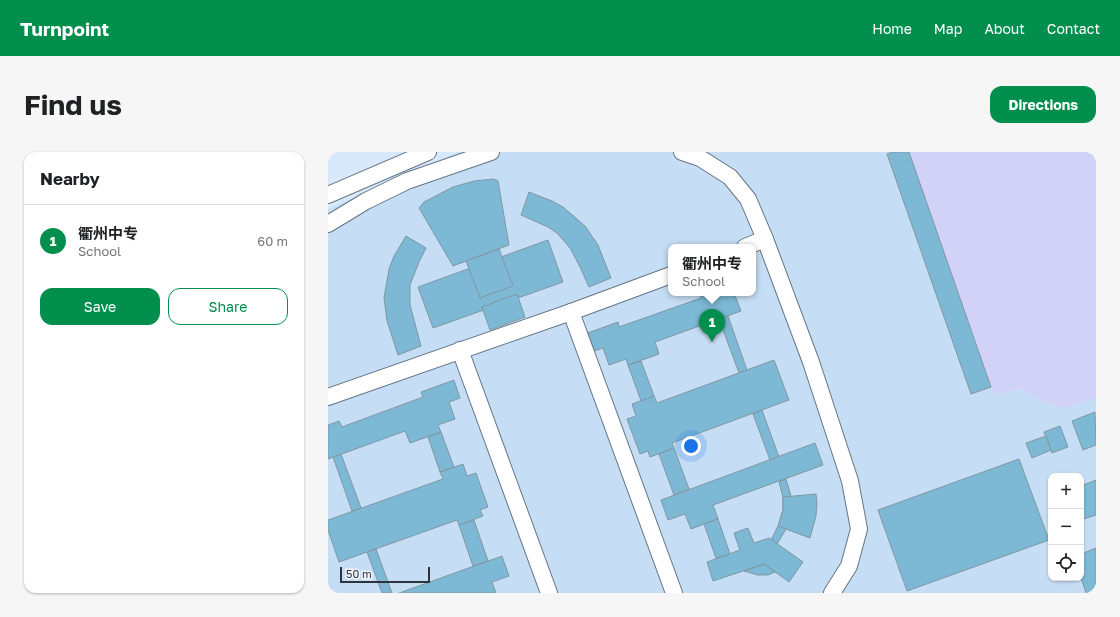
<!DOCTYPE html>
<html lang="en">
<head>
<meta charset="utf-8">
<style>
	:root { --surface:#fff; --page:#f6f6f6; --text:#202124; --muted:#757577; --line:#e0e0e0; --accent:#028f4e }
	body { margin:0; font-family:"Golos Text","Noto Sans SC",sans-serif; background:var(--page); color:var(--text) }
	.controls { position:absolute; right:12px; bottom:12px; display:grid; overflow:hidden; border-radius:8px; box-shadow:0 1px 3px #0004 }
	.controls button { width:36px; height:36px; display:grid; place-items:center; padding:0; border:0; border-bottom:1px solid var(--line); background:var(--surface); color:var(--text); font:20px sans-serif }
	.scale { position:absolute; left:12px; bottom:10px; width:90px; box-sizing:border-box; padding-left:4px; border:2px solid #2d343b; border-top:0; font-size:11px; line-height:14px; white-space:nowrap; color:#2d343b; -webkit-text-stroke:3px #eef5fc; paint-order:stroke }
	.you { position:absolute; left:363px; top:294px; width:14px; height:14px; margin:-10px; border:3px solid #fff; border-radius:50%; background:#1a73e8; box-shadow:0 0 0 6px #1a73e833 }
	.badge { display:grid; place-items:center; width:26px; height:26px; border-radius:50%; background:var(--accent); color:#fff; font-size:13px; font-weight:700 }
	.pin { position:absolute; translate:-50% -33px; filter:drop-shadow(0 1px 2px #0008) }
	.pin::after { content:''; position:absolute; top:21px; width:14px; height:12px; background:inherit; clip-path:polygon(0 0,100% 0,50% 100%) }
	.popup { position:absolute; left:340px; top:92px; width:88px; height:52px; box-sizing:border-box; display:grid; place-content:center; border-radius:8px; background:var(--surface); filter:drop-shadow(0 1px 3px #0005); font-size:13px; white-space:nowrap; color:var(--muted) }
	.popup b { font-size:15px; color:var(--text) }
	.popup::after { content:''; position:absolute; left:50%; top:100%; margin-left:-8px; border:8px solid transparent; border-top-color:var(--surface) }
	.list { margin:0; padding:0; list-style:none }
	h2 { display:flex; justify-content:space-between; align-items:center; height:52px; margin:0; padding:0 16px; font-size:17px }
	h2 small { font-size:13px; font-weight:400; color:var(--muted) }
	.list li { display:grid; grid-template-columns:26px 1fr auto; gap:12px; align-items:center; box-sizing:border-box; height:72px; padding:0 16px; border-top:1px solid var(--line) }
	.list b { display:block; font-size:15px; white-space:nowrap }
	.list p { margin:0; font-size:13px; white-space:nowrap; color:var(--muted) }
	.list em { font-size:13px; font-style:normal; color:var(--muted) }
	.actions { display:flex; gap:8px; padding:12px 16px }
	.actions a { flex:1; padding:9px 0; border:1px solid var(--accent); border-radius:12px; text-align:center; font-size:14px; color:var(--accent) }
	.actions .main { background:var(--accent); color:#fff }
	.icon { flex:none; width:22px; height:22px; fill:none; stroke:currentColor; stroke-width:2; stroke-linecap:round; stroke-linejoin:round }
	.map { position:relative; flex:none; width:768px; height:441px; overflow:hidden; border-radius:12px }
	header { display:flex; align-items:center; gap:24px; box-sizing:border-box; height:56px; padding:0 20px; background:var(--accent); color:#fff }
	header strong { font-size:19px }
	nav { display:flex; gap:22px; margin-inline-start:auto; font-size:14px }
	.intro { display:flex; align-items:center; justify-content:space-between; box-sizing:border-box; height:96px; padding:0 24px }
	h1 { margin:0; font-size:28px }
	.button { padding:10px 18px; border-radius:12px; background:var(--accent); color:#fff; font-size:14px; font-weight:700 }
	main { display:flex; gap:24px; padding:0 24px }
	aside { flex:1; background:var(--surface); border-radius:12px; box-shadow:0 1px 3px #0004 }
	.map>svg:first-child { display:block }
</style>
</head>
<body>
<header>
<strong>Turnpoint</strong>
<nav><a>Home</a><a>Map</a><a>About</a><a>Contact</a></nav>
</header>
<div class="intro"><h1>Find us</h1><a class="button">Directions</a></div>
<main>
<aside>
<h2>Nearby<small></small></h2>
<ul class="list">
<li><span class="badge">1</span><div><b>衢州中专</b><p>School</p></div><em>60 m</em></li>
</ul>
<div class="actions"><a class="main">Save</a><a>Share</a></div>
</aside>
<div class="map">
<svg width="768" height="441" viewBox="0 0 768 441">
	<rect width="100%" height="100%" fill="#d7e9fb"/>
	<path fill="#c6def5" fill-rule="evenodd" d="M131,0H768V441H0V57ZM343,95H425V141H343ZM723,324H753V426H723Z"/>
	<path fill="#d2d2f9" d="M581,0H768V245L738,256L712,248L695,237L666,242L663,235Z"/>
	<g fill="#7db8d4" stroke="#8097a2">
		<path d="M564,0H581L663,235L643,242L559,2Z"/>
		<path d="M165,27L170,29L181,93L125,114L91,56L96,50L125,35L146,29Z"/>
		<path d="M201,40L224,49L235,55L257,74L270,93L283,126L261,135L252,115L242,96L229,81L220,75L193,63Z"/>
		<path d="M78,84L98,96L91,110L82,133V153L93,194L70,203L59,169L56,146L61,117L66,104Z"/>
		<path d="M220,88L235,130L105,176L90,135Z"/>
		<path d="M171,97L185,134L152,146L138,109Z"/>
		<path d="M371,141H406L413,159L327,190L331,202L300,213L298,207L281,213L275,196L264,200L257,182L290,170L291,175L373,146Z"/>
		<path d="M189,142L197,165L162,178L154,155Z"/>
		<path d="M400,164L419,218L411,221L391,167Z"/>
		<path d="M446,208L461,248L344,291L346,296L322,305L320,299L312,302L299,267L308,264L304,252L326,244L329,251Z"/>
		<path d="M313,209L326,244L313,249L300,213Z"/>
		<path d="M126,228L132,246L121,250L127,267L110,273L113,280L82,291L77,279L0,307V273L11,269L14,275L95,245L93,240Z"/>
		<path d="M434,258L451,305L442,308L425,262Z"/>
		<path d="M767,260L768,293L755,298L744,269Z"/>
		<path d="M732,274L740,295L724,301L716,280Z"/>
		<path d="M113,280L126,315L112,320L100,285Z"/>
		<path d="M718,284L723,298L704,306L698,291Z"/>
		<path d="M487,291L495,313L385,353L390,367L363,377L357,362L340,368L333,348Z"/>
		<path d="M346,296L361,337L346,343L331,302Z"/>
		<path d="M13,302L33,356L24,359L5,305Z"/>
		<path d="M691,307L721,388L579,439L550,358Z"/>
		<path d="M135,312L139,324L148,321L160,355L152,358L155,364L131,373L129,368L11,410L0,378V368L115,327L112,320Z"/>
		<path d="M458,327L463,344V357L458,377L449,392L443,388L450,374L455,358V345L451,330Z"/>
		<path d="M768,328V363L753,368V334Z"/>
		<path d="M488,342L489,352L488,364L482,386L450,374L455,358V345Z"/>
		<path d="M390,367L402,402L388,406L376,372Z"/>
		<path d="M146,368L160,409L145,414L131,373Z"/>
		<path d="M420,376L426,391L441,386L475,410L461,430L436,412L385,429L379,410L412,398L406,381Z"/>
		<path d="M768,396V441H758L753,426V402Z"/>
		<path d="M48,397L64,441H54L39,400Z"/>
		<path d="M174,404L181,424L164,430L168,441H71Z"/>
		<path d="M436,412L447,420L440,423H430L416,419Z"/>
	</g>
	<g fill="none" stroke-linecap="round" stroke-linejoin="round">
		<g stroke="#657585" stroke-width="18">
			<g id="minor">
				<path d="M354,0L372,6L402,25L420,47L437,87L483,210L522,329L531,377L521,414L504,441"/>
				<path d="M0,43L100,0"/>
				<path d="M0,72L38,49L79,29L163,0"/>
				<path d="M417,95L437,87"/>
				<path d="M243,160L346,441"/>
				<path d="M132,198L221,441"/>
				<path d="M0,245L243,160L343,123"/>
			</g>
		</g>
		<use href="#minor" stroke="#fff" stroke-width="16"/>
	</g>
</svg>
<div class="controls">
<button>+</button>
<button>−</button>
<button><svg class="icon" aria-label="locate" viewBox="0 0 24 24"><circle cx="12" cy="12" r="6"/><path d="M12 2v4M12 18v4M2 12h4M18 12h4"/></svg></button>
</div>
<div class="scale">50 m</div>
<div class="you"></div>
<div class="pin badge" style="left:384px;top:190px">1</div>
<div class="popup"><b>衢州中专</b>School</div>
</div>
</main>
</body>
</html>
